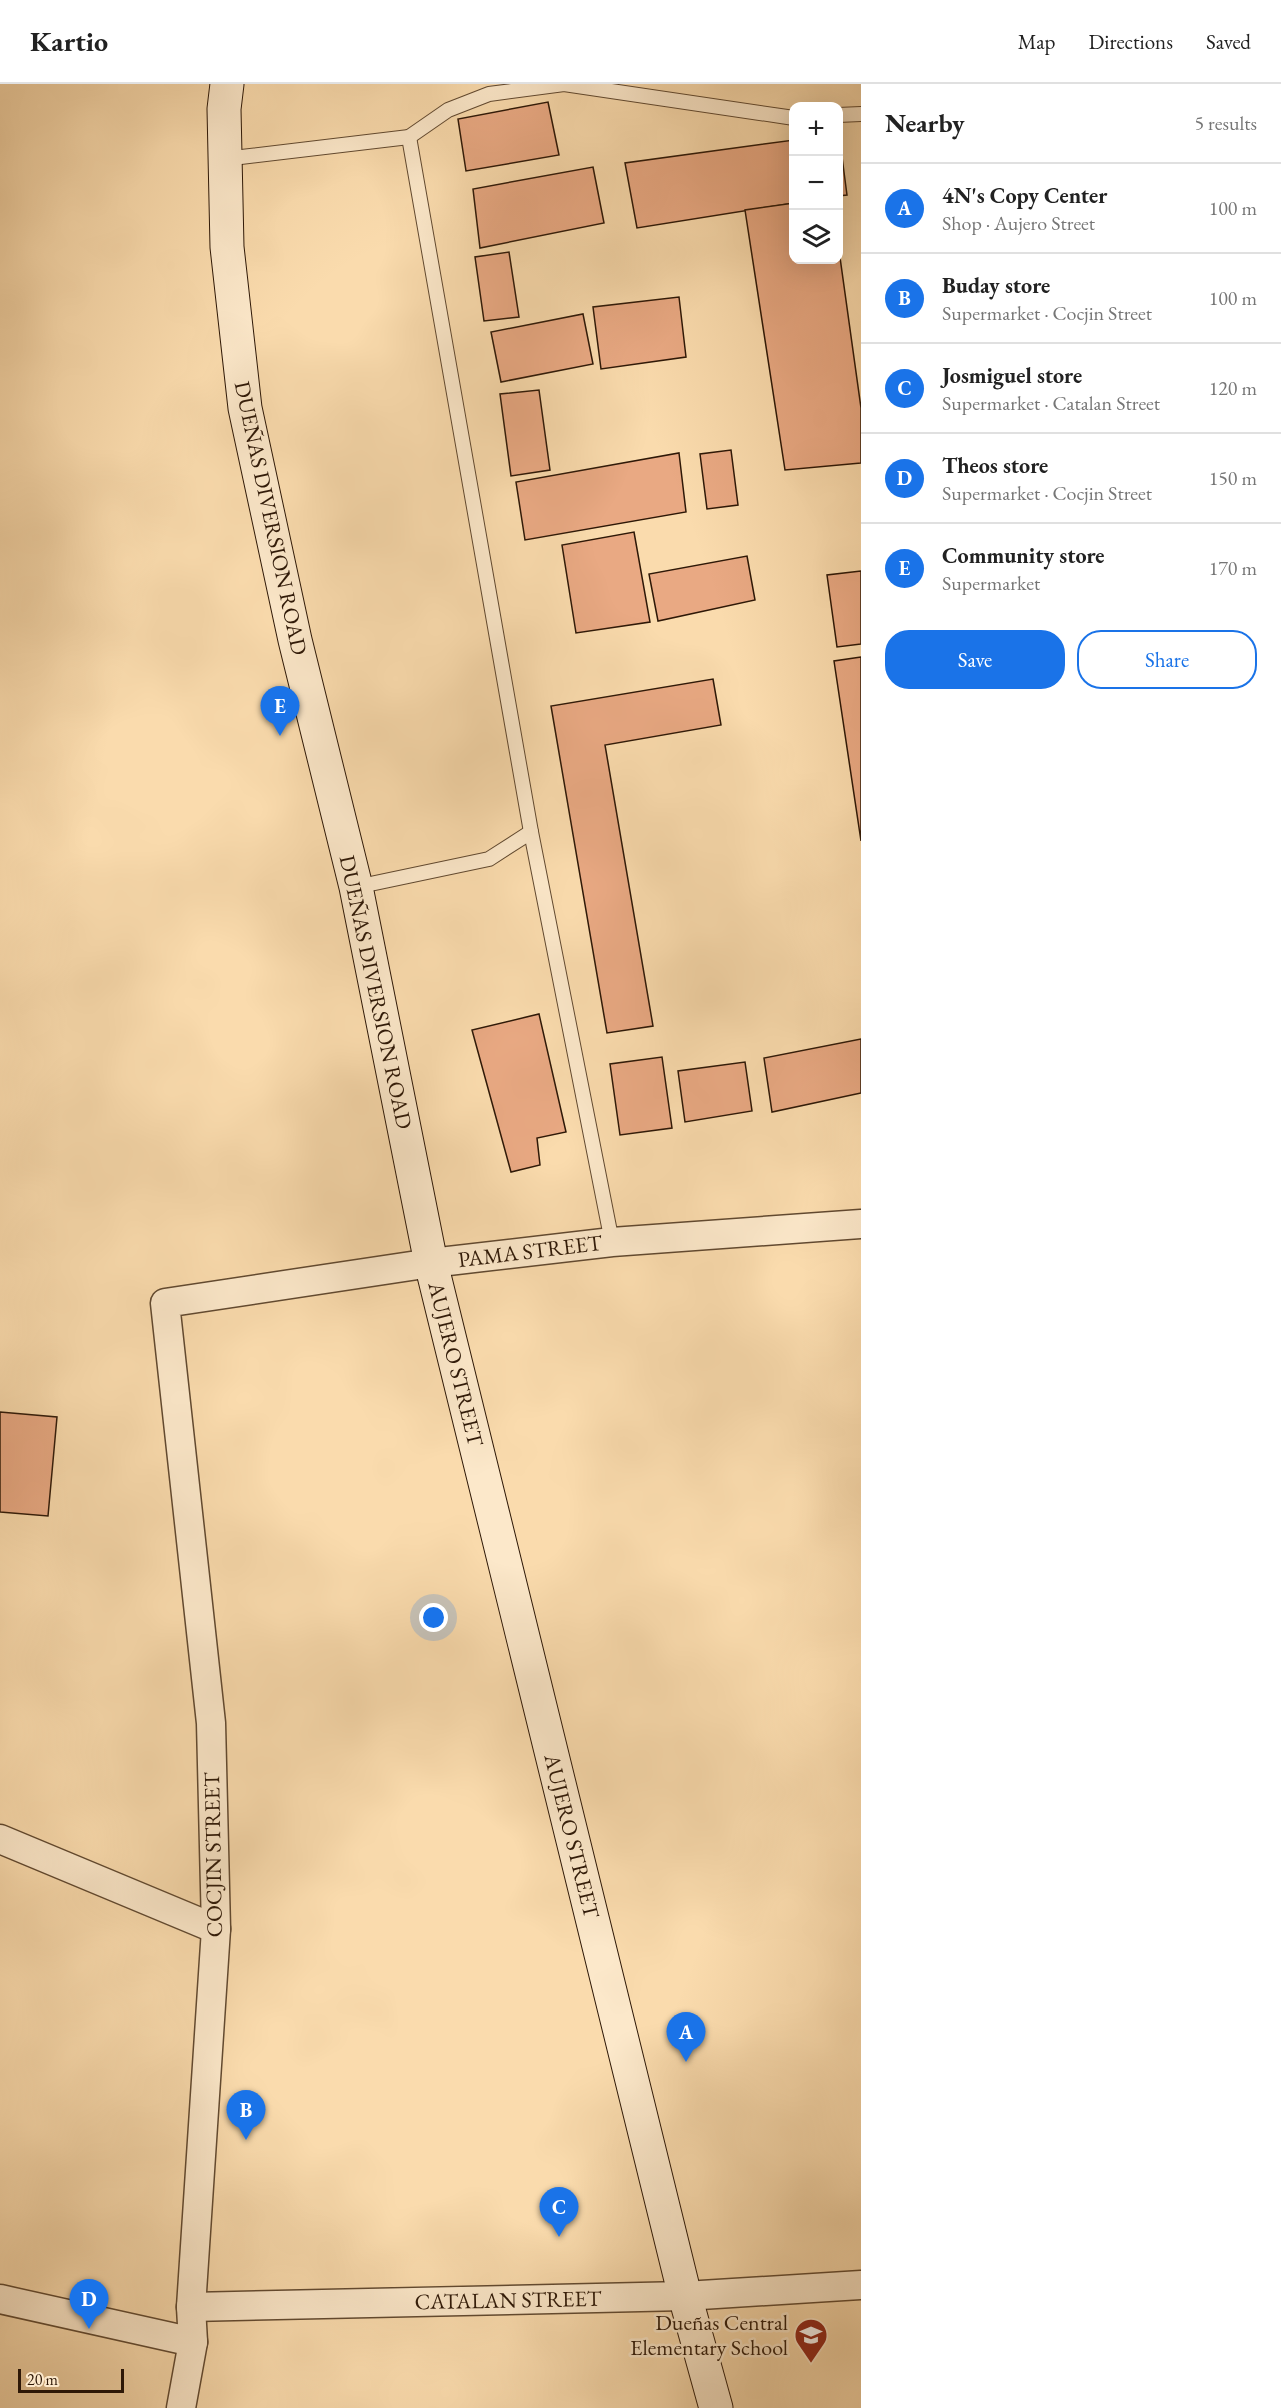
<!DOCTYPE html>
<html lang="en">
<head>
<meta charset="utf-8">
<style>
	:root { --surface:#fff; --page:#f6f6f6; --text:#222; --muted:#767676; --line:#e0e0e0; --accent:#1a73e8 }
	body { margin:0; font-family:"EB Garamond",serif; background:var(--page); color:var(--text) }
	.controls { position:absolute; right:18px; top:18px; display:grid; overflow:hidden; border-radius:12px; box-shadow:0 6px 24px #0002 }
	.controls button { width:54px; height:54px; display:grid; place-items:center; padding:0; border:0; border-bottom:2px solid var(--line); background:var(--surface); color:var(--text); font:30px sans-serif }
	.scale { position:absolute; left:18px; bottom:15px; width:106px; box-sizing:border-box; padding-left:6px; border:3px solid #2e1807; border-top:0; font-size:16px; line-height:21px; white-space:nowrap; color:#2e1807; -webkit-text-stroke:4px #fce8ca; paint-order:stroke }
	.you { position:absolute; left:434px; top:1534px; width:21px; height:21px; margin:-15px; border:4px solid #fff; border-radius:50%; background:#1a73e8; box-shadow:0 0 0 9px #1a73e833 }
	.badge { display:grid; place-items:center; width:39px; height:39px; border-radius:50%; background:var(--accent); color:#fff; font-size:20px; font-weight:700 }
	.pin { position:absolute; translate:-50% -50px; filter:drop-shadow(0 2px 3px #0008) }
	.pin::after { content:''; position:absolute; top:32px; width:21px; height:18px; background:inherit; clip-path:polygon(0 0,100% 0,50% 100%) }
	.list { margin:0; padding:0; list-style:none }
	h2 { display:flex; justify-content:space-between; align-items:center; height:78px; margin:0; padding:0 24px; font-size:26px }
	h2 small { font-size:20px; font-weight:400; color:var(--muted) }
	.list li { display:grid; grid-template-columns:39px 1fr auto; gap:18px; align-items:center; box-sizing:border-box; height:90px; padding:0 24px; border-top:2px solid var(--line) }
	.list b { display:block; font-size:22px; white-space:nowrap }
	.list p { margin:0; font-size:20px; white-space:nowrap; color:var(--muted) }
	.list em { font-size:20px; font-style:normal; color:var(--muted) }
	.actions { display:flex; gap:12px; padding:18px 24px }
	.actions a { flex:1; padding:14px 0; border:2px solid var(--accent); border-radius:24px; text-align:center; font-size:21px; color:var(--accent) }
	.actions .main { background:var(--accent); color:#fff }
	.icon { flex:none; width:33px; height:33px; fill:none; stroke:currentColor; stroke-width:2; stroke-linecap:round; stroke-linejoin:round }
	.map { position:relative; flex:none; width:861px; height:2324px; overflow:hidden }
	header { display:flex; align-items:center; gap:36px; box-sizing:border-box; height:84px; padding:0 30px; background:var(--surface); border-bottom:2px solid var(--line) }
	header strong { font-size:28px }
	nav { display:flex; gap:33px; margin-inline-start:auto; font-size:21px }
	main { display:flex }
	aside { flex:1; background:var(--surface) }
	.map>svg:first-child { display:block }
</style>
</head>
<body>
<header>
<strong>Kartio</strong>
<nav><a>Map</a><a>Directions</a><a>Saved</a></nav>
</header>
<main>
<div class="map">
<svg width="861" height="2324" viewBox="0 0 861 2324">
	<rect width="100%" height="100%" fill="#fadbad"/>
	<filter id="stains"><feTurbulence type="fractalNoise" baseFrequency=".00333" numOctaves="4"/><feColorMatrix values="0 0 0 0 .2 0 0 0 0 .09 0 0 0 0 .02 0 0 0 .5 -.17"/></filter>
	<radialGradient id="worn" r=".72"><stop offset=".6" stop-color="#630" stop-opacity="0"/><stop offset="1" stop-color="#630" stop-opacity=".3"/></radialGradient>
	<g fill="#e9a983" stroke="#2e1807" stroke-width="1.5">
		<path d="M548,18L559,71L466,87L458,35Z"/>
		<path d="M839,50L847,111L838,112V50Z"/>
		<path d="M794,56V119L637,144L625,79Z"/>
		<path d="M593,83L604,139L480,164L473,105Z"/>
		<path d="M794,119V176H838V159L861,324V379L785,386L745,126Z"/>
		<path d="M509,168L519,233L484,237L475,173Z"/>
		<path d="M679,213L686,273L601,285L593,223Z"/>
		<path d="M583,230L593,280L501,298L491,248Z"/>
		<path d="M539,306L550,386L511,392L500,310Z"/>
		<path d="M731,366L738,421L707,425L700,370Z"/>
		<path d="M679,369L686,428L525,456L516,398Z"/>
		<path d="M634,448L650,538L576,549L562,461Z"/>
		<path d="M747,472L755,516L658,537L649,490Z"/>
		<path d="M861,487V560L837,563L827,491Z"/>
		<path d="M861,573V757L834,577Z"/>
		<path d="M713,595L721,641L605,661L653,942L607,949L551,622Z"/>
		<path d="M539,930L566,1048L537,1054L540,1081L511,1088L472,946Z"/>
		<path d="M861,955V1009L772,1028L764,974Z"/>
		<path d="M662,973L672,1044L620,1051L610,980Z"/>
		<path d="M745,978L752,1027L685,1038L678,987Z"/>
		<path d="M0,1328L57,1333L48,1432L0,1428Z"/>
	</g>
	<g fill="none" stroke-linecap="round" stroke-linejoin="round">
		<g stroke="#614930" stroke-width="16">
			<g id="service">
				<path d="M838,31L861,30"/>
				<path d="M409,53L531,748L612,1158"/>
				<path d="M224,75L409,53L448,26L489,10L564,0L794,34"/>
				<path d="M356,803L489,775L531,748"/>
			</g>
		</g>
		<g stroke="#614930" stroke-width="31">
			<g id="minor">
				<path d="M0,1755L216,1845"/>
				<path d="M0,2215L193,2258"/>
				<path d="M191,2223L685,2212L861,2201"/>
				<path d="M181,2324L193,2258L191,2223L216,1845L211,1639L165,1219L431,1179L612,1158L861,1140"/>
			</g>
		</g>
		<g stroke="#2e1807" stroke-width="35">
			<path id="secondary" d="M227,0L224,25L227,163L245,324L295,556L356,803L431,1179L685,2212L716,2324"/>
		</g>
		<use href="#service" stroke="#fce8ca" stroke-width="14"/>
		<use href="#minor" stroke="#fce8ca" stroke-width="28"/>
		<use href="#secondary" stroke="#fce8ca" stroke-width="33"/>
	</g>
	<defs>
		<g id="school-pin" transform="scale(1.725)"><path d="M0 17L-7.5 6A9.5 9.5 0 1 1 7.5 6Z" fill="#8f2418" stroke="#fce8ca"/><path d="M0-5L7-2L0 1L-7-2ZM-4 1L0 2.5L4 1V4Q0 6-4 4Z" fill="#fff"/></g>
	</defs>
	<g fill-rule="evenodd">
		<use href="#school-pin" x="811" y="2251"/>
	</g>
	<g text-anchor="middle" dominant-baseline="central" stroke-width="5" stroke-linejoin="round" paint-order="stroke">
		<g font-size="22" fill="#2e1807" stroke="#fce8ca">
			<text transform="translate(271 434) rotate(78)">DUEÑAS DIVERSION ROAD</text>
			<text transform="translate(376 908) rotate(78)">DUEÑAS DIVERSION ROAD</text>
			<text transform="translate(530 1167) rotate(-7)">PAMA STREET</text>
			<text transform="translate(456 1280) rotate(76)">AUJERO STREET</text>
			<text transform="translate(572 1752) rotate(76)">AUJERO STREET</text>
			<text transform="translate(213 1771) rotate(-91)">COCJIN STREET</text>
			<text transform="translate(508 2216) rotate(-1)">CATALAN STREET</text>
		</g>
		<g font-size="22" fill="#2e1807" stroke="#fce8ca" text-anchor="end">
			<text x="788" y="2238">Dueñas Central<tspan x="788" dy="25">Elementary School</tspan></text>
		</g>
	</g>
	<rect width="100%" height="100%" filter="url(#stains)"/>
	<rect width="100%" height="100%" fill="url(#worn)"/>
</svg>
<div class="controls">
<button>+</button>
<button>−</button>
<button><svg class="icon" aria-label="layers" viewBox="0 0 24 24"><path d="M12 4l9 5-9 5-9-5zM3 14l9 5 9-5"/></svg></button>
</div>
<div class="scale">20 m</div>
<div class="you"></div>
<div class="pin badge" style="left:686px;top:1978px">A</div>
<div class="pin badge" style="left:246px;top:2056px">B</div>
<div class="pin badge" style="left:559px;top:2153px">C</div>
<div class="pin badge" style="left:89px;top:2245px">D</div>
<div class="pin badge" style="left:280px;top:652px">E</div>
</div>
<aside>
<h2>Nearby<small>5 results</small></h2>
<ul class="list">
<li><span class="badge">A</span><div><b>4N's Copy Center</b><p>Shop · Aujero Street</p></div><em>100 m</em></li>
<li><span class="badge">B</span><div><b>Buday store</b><p>Supermarket · Cocjin Street</p></div><em>100 m</em></li>
<li><span class="badge">C</span><div><b>Josmiguel store</b><p>Supermarket · Catalan Street</p></div><em>120 m</em></li>
<li><span class="badge">D</span><div><b>Theos store</b><p>Supermarket · Cocjin Street</p></div><em>150 m</em></li>
<li><span class="badge">E</span><div><b>Community store</b><p>Supermarket</p></div><em>170 m</em></li>
</ul>
<div class="actions"><a class="main">Save</a><a>Share</a></div>
</aside>
</main>
</body>
</html>
